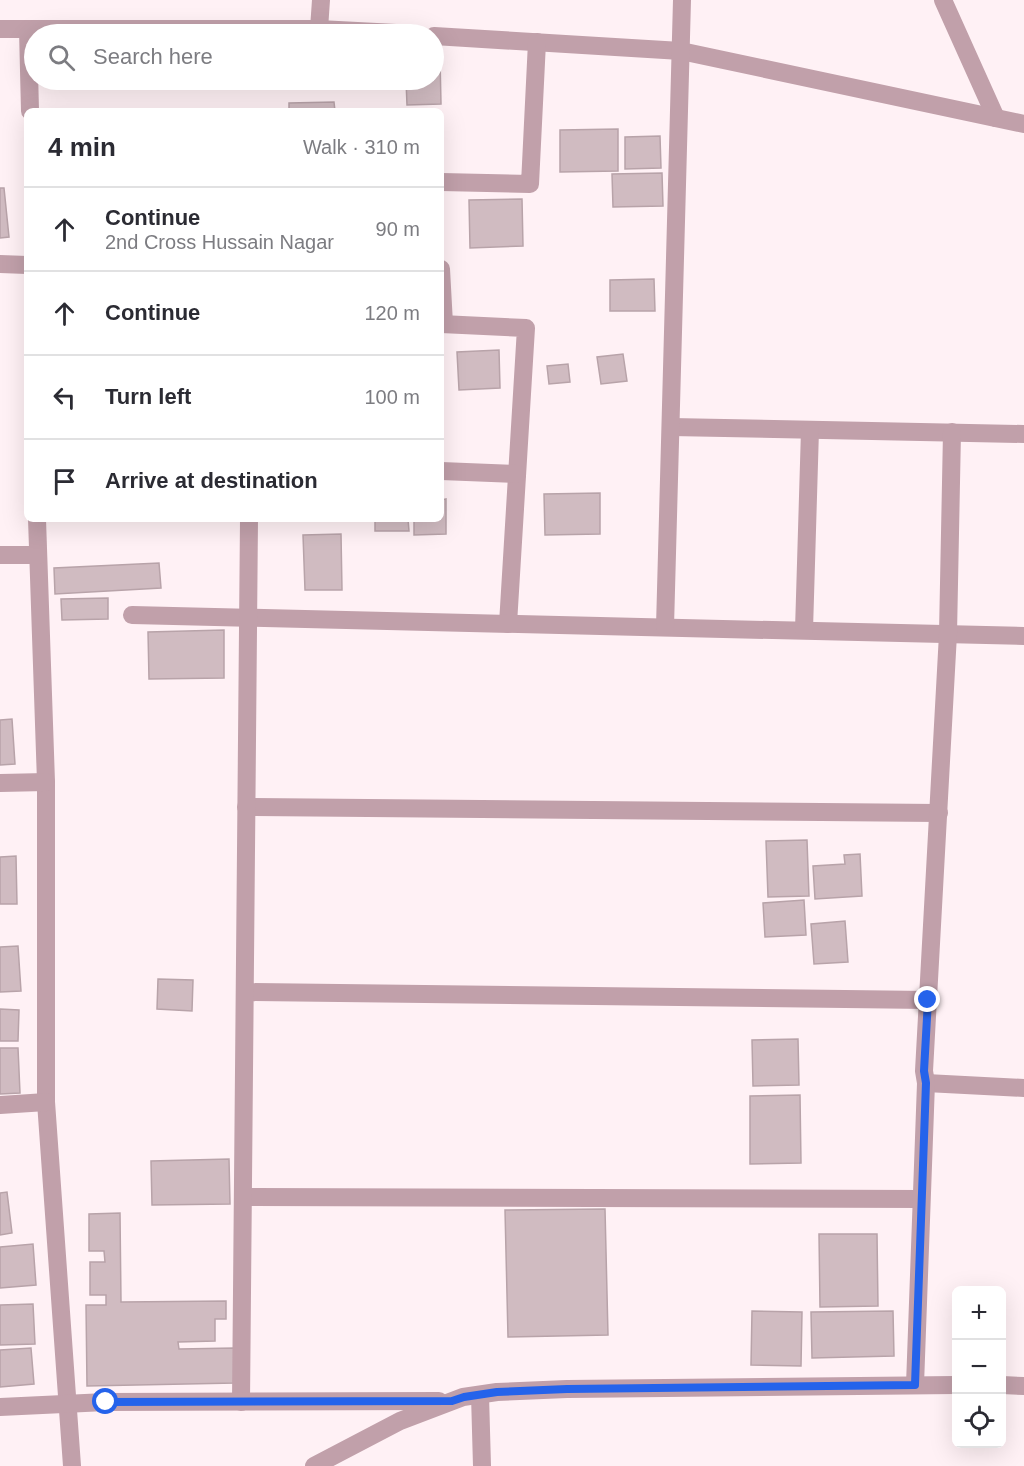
<!DOCTYPE html>
<html lang="en">
<head>
<meta charset="utf-8">
<style>
	:root { --surface:#fff; --page:#f7f7f7; --text:#2b2b33; --muted:#7c7c81; --line:#e1e1e2 }
	body { margin:0; font-family:Helvetica,sans-serif; background:var(--page); color:var(--text) }
	.controls { position:absolute; right:18px; bottom:18px; display:grid; overflow:hidden; border-radius:9px; box-shadow:0 6px 24px #0002 }
	.controls button { width:54px; height:54px; display:grid; place-items:center; padding:0; border:0; border-bottom:2px solid var(--line); background:var(--surface); color:var(--text); font:30px sans-serif }
	.stop { position:absolute; width:18px; height:18px; margin:-14px; border:4px solid #2563eb; border-radius:50%; background:#fff }
	.stop.end { background:#2563eb; border-color:#fff; box-shadow:0 2px 6px #0008 }
	.list { margin:0; padding:0; list-style:none }
	h2 { display:flex; justify-content:space-between; align-items:center; height:78px; margin:0; padding:0 24px; font-size:26px }
	h2 small { font-size:20px; font-weight:400; color:var(--muted) }
	.list li { display:grid; grid-template-columns:39px 1fr auto; gap:18px; align-items:center; box-sizing:border-box; height:84px; padding:0 24px; border-top:2px solid var(--line) }
	.list b { display:block; font-size:22px; white-space:nowrap }
	.list p { margin:0; font-size:20px; white-space:nowrap; color:var(--muted) }
	.list em { font-size:20px; font-style:normal; color:var(--muted) }
	.icon { flex:none; width:33px; height:33px; fill:none; stroke:currentColor; stroke-width:2; stroke-linecap:round; stroke-linejoin:round }
	.map { position:relative; flex:none; width:1024px; height:1466px; overflow:hidden }
	.search { position:absolute; background:var(--surface); box-shadow:0 6px 24px #0002; left:24px; top:24px; width:420px; height:66px; display:flex; align-items:center; gap:15px; box-sizing:border-box; padding:0 21px; border-radius:33px; color:var(--muted); font-size:22px }
	.panel { position:absolute; background:var(--surface); box-shadow:0 6px 24px #0002; left:24px; top:108px; width:420px; height:414px; border-radius:9px }
	.map>svg:first-child { display:block }
</style>
</head>
<body>
<div class="map">
<svg width="1024" height="1466" viewBox="0 0 1024 1466">
	<rect width="100%" height="100%" fill="#fff1f5"/>
	<g fill="#d0bbc1" stroke="#b8a3a9" stroke-width="1.5">
		<path d="M434,58H440L441,104L407,105L406,80H434Z"/>
		<path d="M334,102L335,111H289V103Z"/>
		<path d="M618,129V171L560,172V130Z"/>
		<path d="M660,136L661,168L625,169V137Z"/>
		<path d="M662,173L663,206L613,207L612,174Z"/>
		<path d="M0,188H4L9,237L0,238Z"/>
		<path d="M522,199L523,246L470,248L469,200Z"/>
		<path d="M654,279L655,311H610V280Z"/>
		<path d="M499,350L500,388L459,390L457,352Z"/>
		<path d="M623,354L627,381L601,384L597,357Z"/>
		<path d="M568,364L570,382L549,384L547,366Z"/>
		<path d="M600,493V534L545,535L544,494Z"/>
		<path d="M446,499V534L414,535V519H441V500Z"/>
		<path d="M375,519H408L409,531H375Z"/>
		<path d="M341,534L342,590H305L303,535Z"/>
		<path d="M159,563L161,588L55,594L54,568Z"/>
		<path d="M108,598V619L62,620L61,599Z"/>
		<path d="M224,630V678L149,679L148,632Z"/>
		<path d="M12,719L15,764L0,765V720Z"/>
		<path d="M807,840L809,896L768,897L766,841Z"/>
		<path d="M860,854L862,896L815,899L813,866L845,864L844,855Z"/>
		<path d="M16,856L17,904H0V857Z"/>
		<path d="M804,900L806,935L765,937L763,903Z"/>
		<path d="M845,921L848,962L814,964L811,924Z"/>
		<path d="M18,946L21,991L0,992V947Z"/>
		<path d="M158,979L193,980L192,1011L157,1009Z"/>
		<path d="M0,1009L19,1010L18,1041H0Z"/>
		<path d="M798,1039L799,1085L753,1086L752,1040Z"/>
		<path d="M0,1048H18L20,1093L0,1094Z"/>
		<path d="M800,1095L801,1163L750,1164V1096Z"/>
		<path d="M229,1159L230,1204L152,1205L151,1161Z"/>
		<path d="M7,1192L12,1233L0,1235V1193Z"/>
		<path d="M605,1209L608,1335L508,1337L505,1210Z"/>
		<path d="M120,1213L121,1302L226,1301V1319H215V1341L178,1342L179,1349L234,1348L235,1383L87,1386L86,1305H106V1295H90V1262H105L104,1251H89V1214Z"/>
		<path d="M819,1234H877L878,1306L820,1307Z"/>
		<path d="M33,1244L36,1285L0,1288V1247Z"/>
		<path d="M33,1304L35,1344L0,1345V1305Z"/>
		<path d="M752,1311L802,1312L801,1366L751,1365Z"/>
		<path d="M893,1311L894,1356L812,1358L811,1312Z"/>
		<path d="M31,1348L34,1384L0,1387V1350Z"/>
	</g>
	<g fill="none" stroke-linecap="round" stroke-linejoin="round">
		<g stroke="#c1a0aa" stroke-width="18">
			<path d="M943,0L996,118"/>
			<path d="M0,29H319L415,34"/>
			<path d="M319,29L321,0"/>
			<path d="M28,30L30,111"/>
			<path d="M434,36L681,51L1024,124"/>
			<path d="M441,182L530,184L537,42"/>
			<path d="M0,264L27,265"/>
			<path d="M441,269L444,324"/>
			<path d="M441,324L526,328L508,624"/>
			<path d="M671,427L1024,434"/>
			<path d="M441,471L517,474"/>
			<path d="M37,519L46,782V1102L72,1466"/>
			<path d="M0,555H38"/>
			<path d="M132,615L1024,636"/>
			<path d="M665,627L682,0"/>
			<path d="M804,630L810,430"/>
			<path d="M0,783L46,782"/>
			<path d="M246,807L939,813"/>
			<path d="M245,992L928,1000"/>
			<path d="M926,1083L1024,1088"/>
			<path d="M0,1105L46,1102"/>
			<path d="M243,1197L921,1199"/>
			<path d="M915,1385L926,1083L924,1071L948,634L952,432"/>
			<path d="M1002,1385L1024,1386"/>
			<path d="M480,1395L482,1466"/>
			<path d="M241,1402L249,519"/>
			<path d="M0,1407L106,1402L439,1401"/>
			<path d="M314,1466L400,1421L463,1397L497,1392L567,1389L956,1385"/>
		</g>
	</g>
	<g fill="none" stroke-linecap="round" stroke-linejoin="round">
		<path stroke="#2563eb" stroke-width="8" d="M106,1402L452,1401L464,1397L497,1392L567,1389L915,1385L926,1083L924,1071L928,1000"/>
	</g>
</svg>
<div class="controls">
<button>+</button>
<button>−</button>
<button><svg class="icon" aria-label="locate" viewBox="0 0 24 24"><circle cx="12" cy="12" r="6"/><path d="M12 2v4M12 18v4M2 12h4M18 12h4"/></svg></button>
</div>
<div class="stop" style="left:106px;top:1402px"></div>
<div class="stop end" style="left:928px;top:1000px"></div>
<div class="search"><svg class="icon" aria-label="search" viewBox="0 0 24 24"><circle cx="10" cy="10" r="6"/><path d="M15 15l6 6"/></svg>Search here</div>
<section class="panel">
<h2>4 min<small>Walk · 310 m</small></h2>
<ul class="list">
<li><svg class="icon" aria-label="ahead" viewBox="0 0 24 24"><path d="M12 20V5M6 11l6-6 6 6"/></svg><div><b>Continue</b><p>2nd Cross Hussain Nagar</p></div><em>90 m</em></li>
<li><svg class="icon" aria-label="ahead" viewBox="0 0 24 24"><path d="M12 20V5M6 11l6-6 6 6"/></svg><div><b>Continue</b></div><em>120 m</em></li>
<li><svg class="icon" aria-label="left" viewBox="0 0 24 24"><path d="M17 20v-9H6M10 6l-5 5 5 5"/></svg><div><b>Turn left</b></div><em>100 m</em></li>
<li><svg class="icon" aria-label="arrive" viewBox="0 0 24 24"><path d="M6 21V4h12l-3 4 3 4H6"/></svg><div><b>Arrive at destination</b></div></li>
</ul>
</section>
</div>
</body>
</html>
